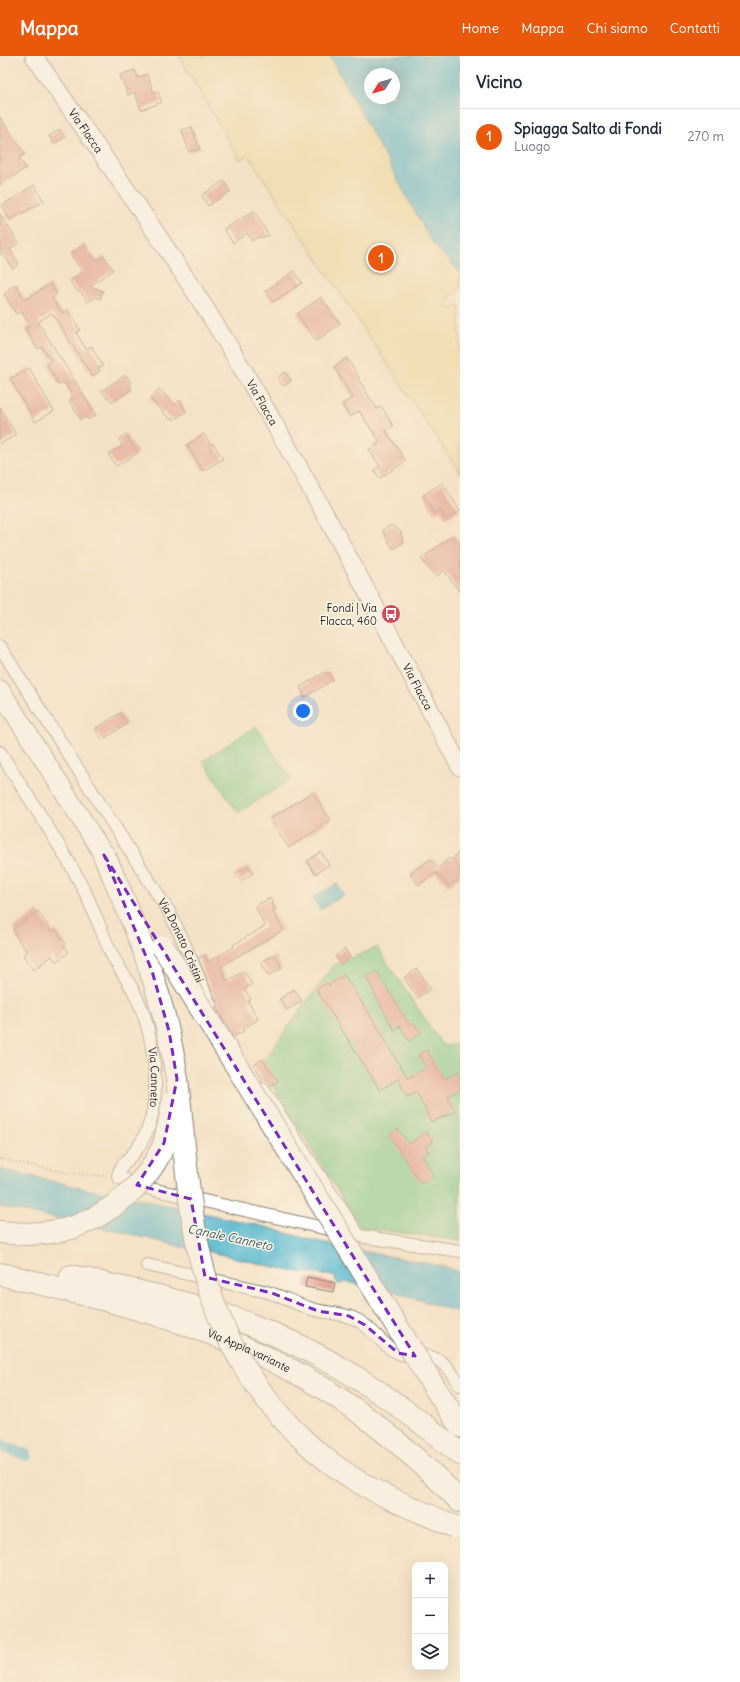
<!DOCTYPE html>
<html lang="it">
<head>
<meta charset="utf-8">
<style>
	:root { --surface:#fff; --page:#f6f6f7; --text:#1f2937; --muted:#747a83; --line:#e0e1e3; --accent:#ea580c }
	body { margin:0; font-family:Delius,sans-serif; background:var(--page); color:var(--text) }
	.controls { position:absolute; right:12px; bottom:12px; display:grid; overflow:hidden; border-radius:8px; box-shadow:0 4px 16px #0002 }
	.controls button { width:36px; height:36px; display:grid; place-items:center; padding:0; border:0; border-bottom:1px solid var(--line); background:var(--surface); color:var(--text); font:20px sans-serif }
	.compass { position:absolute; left:364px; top:12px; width:36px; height:36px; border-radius:50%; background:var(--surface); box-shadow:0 4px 16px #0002; rotate:233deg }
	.you { position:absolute; left:303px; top:655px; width:14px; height:14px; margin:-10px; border:3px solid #fff; border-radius:50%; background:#1a73e8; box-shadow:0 0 0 6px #1a73e833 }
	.badge { display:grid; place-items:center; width:26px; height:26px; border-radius:50%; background:var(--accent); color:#fff; font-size:13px; font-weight:700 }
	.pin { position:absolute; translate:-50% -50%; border:2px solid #fff; box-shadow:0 1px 4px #0006 }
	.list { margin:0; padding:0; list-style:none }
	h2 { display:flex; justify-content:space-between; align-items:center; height:52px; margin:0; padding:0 16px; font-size:17px }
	h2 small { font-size:13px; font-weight:400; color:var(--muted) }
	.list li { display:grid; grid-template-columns:26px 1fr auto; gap:12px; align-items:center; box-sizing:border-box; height:56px; padding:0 16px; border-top:1px solid var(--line) }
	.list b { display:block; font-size:15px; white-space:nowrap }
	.list p { margin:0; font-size:13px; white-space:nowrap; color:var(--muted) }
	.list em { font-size:13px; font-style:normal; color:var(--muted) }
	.icon { flex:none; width:22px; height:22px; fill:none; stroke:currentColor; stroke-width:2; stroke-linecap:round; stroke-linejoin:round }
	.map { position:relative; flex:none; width:460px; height:1626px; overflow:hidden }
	header { display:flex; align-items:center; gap:24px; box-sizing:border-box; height:56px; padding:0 20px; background:var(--accent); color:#fff }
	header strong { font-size:19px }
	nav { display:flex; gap:22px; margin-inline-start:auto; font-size:14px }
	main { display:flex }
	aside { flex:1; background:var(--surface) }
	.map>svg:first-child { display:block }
</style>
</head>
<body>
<header>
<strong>Mappa</strong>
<nav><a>Home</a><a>Mappa</a><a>Chi siamo</a><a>Contatti</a></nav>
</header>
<main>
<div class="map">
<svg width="460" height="1626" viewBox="0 0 460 1626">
	<rect width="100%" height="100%" fill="#fcf5e5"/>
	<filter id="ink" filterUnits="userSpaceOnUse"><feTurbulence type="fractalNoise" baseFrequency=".025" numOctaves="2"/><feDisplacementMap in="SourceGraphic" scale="8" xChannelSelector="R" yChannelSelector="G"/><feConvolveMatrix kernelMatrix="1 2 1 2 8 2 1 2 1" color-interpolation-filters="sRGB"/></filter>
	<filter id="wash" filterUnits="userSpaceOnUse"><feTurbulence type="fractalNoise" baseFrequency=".012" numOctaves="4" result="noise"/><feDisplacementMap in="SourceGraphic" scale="16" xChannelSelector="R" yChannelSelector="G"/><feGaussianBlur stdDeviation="0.9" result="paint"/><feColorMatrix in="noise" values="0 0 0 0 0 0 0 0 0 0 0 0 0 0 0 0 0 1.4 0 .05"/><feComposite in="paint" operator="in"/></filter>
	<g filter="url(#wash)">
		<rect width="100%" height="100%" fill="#f4e2c6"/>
		<g fill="#75ca8e" stroke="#487355">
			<path d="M256,670L291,723L238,757L203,705Z"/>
			<path d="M377,891L443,990L460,988V1185L360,1171L260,1009L334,909Z"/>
		</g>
		<path fill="#eeda9e" stroke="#857b5d" d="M179,0H330L432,187L460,216V232C454,237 446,243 447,252C453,254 455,253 460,249V417L248,99L240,104Z"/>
		<g fill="#50b5cf" stroke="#366876" fill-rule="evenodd">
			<path d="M330,0H460V216L432,187ZM370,18H394V42H370Z"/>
			<path d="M337,828L344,839L320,854L313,842Z"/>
			<path d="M0,1113L86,1133L153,1146L266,1171L325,1188L446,1211L460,1217V1257L386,1233L380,1235L348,1226L338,1228L334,1220L290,1215L207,1195L182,1191L122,1176L0,1151Z"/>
		</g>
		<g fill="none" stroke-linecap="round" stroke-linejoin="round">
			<path stroke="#50b5cf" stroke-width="12" d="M0,1389L26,1399"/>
		</g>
		<g id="blocks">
			<g fill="#de9085">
				<path d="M135,14L138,22L147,18L154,37L158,35L162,46L141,54L135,36L128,39L120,19Z"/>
				<path d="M0,61L25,98L19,102L26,112L0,129Z"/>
				<path d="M192,71L200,93L189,96L182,74Z"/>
				<path d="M60,73L65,81L54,88L49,80Z"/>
				<path d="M224,125L231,135L208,150L202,139Z"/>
				<path d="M34,129L44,145L10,164L1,150Z"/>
				<path d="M254,155L269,180L256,182L252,185L247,177L233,187L224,173Z"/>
				<path d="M0,158L19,187L10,193L19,208L13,213L3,197L0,199Z"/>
				<path d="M84,188L97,205L104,200L113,214L90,230L103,235L100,243L95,241L88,246L80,235L78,236L70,225L83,216L70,198Z"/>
				<path d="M294,215L302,227L273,246L265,235Z"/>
				<path d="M16,228L25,244L50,228L57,239L52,242L62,257L67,254L80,274L76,277L86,293L91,290L103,310L98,312L100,315L92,320L52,257L38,266L96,359L88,364L86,361L81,364L69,345L73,342L64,326L59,329L47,308L52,306L42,291L38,293L25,273L30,270L21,255L16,258L4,238L9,235L8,233Z"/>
				<path d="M321,241L340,268L316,285L297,258Z"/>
				<path d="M347,302L359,322L358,323L377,353L381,350L393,370L386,375L406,405L380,422L374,414L380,410L369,394L380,386L359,355L350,361L342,348L353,342L334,311Z"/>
				<path d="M29,312L54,355L35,366L10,323Z"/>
				<path d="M285,316L291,325L283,330L277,322Z"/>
				<path d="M126,319L131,327L129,328L132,333L112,346L109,341L107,342L101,335Z"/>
				<path d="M159,333L175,349L180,344L186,356L173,364L171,362L170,363L150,343Z"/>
				<path d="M0,351L16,379L0,388Z"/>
				<path d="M126,378L138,397L116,410L108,398L122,390L119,383Z"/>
				<path d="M204,378L211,389L213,387L223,403L203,415L187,389Z"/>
				<path d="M442,427L460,455L446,463L440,454L435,458L423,439Z"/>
				<path d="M392,469L401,476L403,487L393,493L382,474Z"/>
				<path d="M453,479L460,487V537L444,514L436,521L421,503Z"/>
				<path d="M325,616L326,618L329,616L333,624L305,641L300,631Z"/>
				<path d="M120,657L127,668L102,684L95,673Z"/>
				<path d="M312,736L331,764L289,792L270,763Z"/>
				<path d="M460,795V821L449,830L436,817L418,829L410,817L431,803L438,812L449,802L451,804Z"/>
				<path d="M321,796L329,809L315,818L307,805Z"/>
				<path d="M249,810L253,817L241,825L236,817Z"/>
				<path d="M270,842L275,853L272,854L283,874L220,911L227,925L244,915L252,928L244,933L251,943L248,945L258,963L243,973L244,975L233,981L217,954V946L198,902L205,899L208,906L234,891L233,889L265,870L255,850Z"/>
				<path d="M38,855L52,876L56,874L66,888L64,890L69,896L56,906L52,900L34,914L23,899L27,896L14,878L16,877L13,873Z"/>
				<path d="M345,893L350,901L341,908L335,900Z"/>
				<path d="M275,899L282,912L268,920L261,906Z"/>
				<path d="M417,913L431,933L418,942L404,922Z"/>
				<path d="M377,915L410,970L414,967L421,977L409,985L400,970L394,974L366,921Z"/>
				<path d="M344,919L384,981L383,982L408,1022L426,1012L418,999L427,994L444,1023L460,1015V1034L448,1040L455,1056L431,1066L417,1036L407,1041L398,1023L380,1034L316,933L327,927L329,929Z"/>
				<path d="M294,933L302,945L287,954L280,943Z"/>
				<path d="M262,1003L278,1025L270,1030L267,1027L262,1026L261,1024L263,1023L254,1009Z"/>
				<path d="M398,1073L409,1088L426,1076L433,1086L425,1091L429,1096L422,1100L434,1120L425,1125H419L389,1079Z"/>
				<path d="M307,1221L335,1227L333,1236L305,1231Z"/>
			</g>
		</g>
	</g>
	<g filter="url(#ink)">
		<use href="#blocks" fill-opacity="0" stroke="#887f71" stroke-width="1"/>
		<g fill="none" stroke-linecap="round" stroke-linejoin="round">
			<g stroke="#887f71" stroke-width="14">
				<g id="street">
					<path id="s1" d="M0,591L169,856L182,882L210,949"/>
					<path id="s2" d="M0,696C27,740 58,784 82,830C93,852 101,875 111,897C118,911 127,923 134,936C151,969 158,1011 154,1048C152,1064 146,1080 137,1093C131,1101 120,1109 118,1120L119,1122L147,1132L359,1180L460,1195"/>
					<path d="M263,1033L359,1180"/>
					<path d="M147,1209L263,1235C280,1239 295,1248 312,1253C327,1258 344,1256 359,1265C373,1273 382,1289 396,1296C404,1300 412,1300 420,1300C441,1299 449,1313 460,1329"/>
				</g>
			</g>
			<g stroke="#887f71" stroke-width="19">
				<g id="secondary">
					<path id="s3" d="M34,0C99,95 167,189 227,287C310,425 385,569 460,711"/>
				</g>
			</g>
			<g stroke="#887f71" stroke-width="21">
				<path id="primary" d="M0,634L104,799"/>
			</g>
			<g stroke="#887f71" stroke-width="24">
				<g id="highway">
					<path d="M104,799C138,874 165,942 177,1023"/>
					<path d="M0,1176L25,1178"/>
					<path id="s4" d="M0,1218C104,1242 208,1267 302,1320C361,1352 413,1397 460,1445"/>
					<path d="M71,1220C124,1233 178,1243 230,1261C320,1292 388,1338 460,1398"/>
					<path d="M433,1329L460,1370"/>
				</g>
			</g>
			<path stroke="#887f71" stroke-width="2" stroke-dasharray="1 3" stroke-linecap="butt" d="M0,1103L69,1117L107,1120"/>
			<use href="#street" stroke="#fff" stroke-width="12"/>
			<use href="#secondary" stroke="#fff" stroke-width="17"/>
			<use href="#primary" stroke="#fff" stroke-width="19"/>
			<use href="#highway" stroke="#fff" stroke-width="22"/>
			<g stroke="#887f71" stroke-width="24" stroke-linecap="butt">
				<g id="highway-bridge">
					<path d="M163,891L433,1329"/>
					<path d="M177,1023C184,1082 187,1142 200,1200C221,1293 277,1377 359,1426C389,1444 423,1456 455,1471"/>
					<path d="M25,1178C40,1177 56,1177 71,1172C109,1159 146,1129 163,1091C168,1077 170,1061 173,1046"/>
				</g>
			</g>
			<use href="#highway-bridge" stroke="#fff" stroke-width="22"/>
		</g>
	</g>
	<path d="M0 0H460V1626H0ZM104,799L415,1300L398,1297L365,1269L349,1260L318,1255L272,1237L205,1221L191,1143L137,1129L164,1087L177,1023L169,975L152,915Z" fill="#f4e2c6" fill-opacity=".55" fill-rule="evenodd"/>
	<path fill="none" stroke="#7b2cbf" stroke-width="3" stroke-dasharray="8 5" stroke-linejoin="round" d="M104,799L415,1300L398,1297L365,1269L349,1260L318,1255L272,1237L205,1221L191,1143L137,1129L164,1087L177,1023L169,975L152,915Z"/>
	<defs>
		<g id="bus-disc" transform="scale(1)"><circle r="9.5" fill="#d1495b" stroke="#fcf5e5"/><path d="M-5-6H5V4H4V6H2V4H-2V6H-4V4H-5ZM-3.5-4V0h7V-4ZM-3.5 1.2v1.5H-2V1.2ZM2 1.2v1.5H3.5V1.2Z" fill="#fff"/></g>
	</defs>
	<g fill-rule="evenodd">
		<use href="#bus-disc" x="391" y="558"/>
	</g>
	<g text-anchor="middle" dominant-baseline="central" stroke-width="3" stroke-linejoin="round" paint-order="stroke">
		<g font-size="11" fill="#1c1c1c" stroke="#fcf5e5">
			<text stroke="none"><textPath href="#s3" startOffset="91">Via Flacca</textPath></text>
			<text stroke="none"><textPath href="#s3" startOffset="415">Via Flacca</textPath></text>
			<text stroke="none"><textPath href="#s3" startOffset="739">Via Flacca</textPath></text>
			<text stroke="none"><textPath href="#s1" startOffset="345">Via Donato Cristini</textPath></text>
			<text stroke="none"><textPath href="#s2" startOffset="364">Via Canneto</textPath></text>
			<text stroke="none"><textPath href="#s4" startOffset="261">Via Appia variante</textPath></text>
		</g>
		<g font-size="11" fill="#1c1c1c" stroke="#fcf5e5" text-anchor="end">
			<text x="377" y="552">Fondi | Via<tspan x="377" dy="13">Flacca, 460</tspan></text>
		</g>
		<g font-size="12" font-style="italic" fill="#315964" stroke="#fcf5e5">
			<text transform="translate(230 1181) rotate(12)">Canale Canneto</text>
		</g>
	</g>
</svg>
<div class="controls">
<button>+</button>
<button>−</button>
<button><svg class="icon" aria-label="layers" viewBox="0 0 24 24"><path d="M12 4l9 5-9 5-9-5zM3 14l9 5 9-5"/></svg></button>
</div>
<svg class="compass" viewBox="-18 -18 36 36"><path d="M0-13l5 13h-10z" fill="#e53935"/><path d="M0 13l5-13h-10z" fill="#747a83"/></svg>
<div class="you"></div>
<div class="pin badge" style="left:381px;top:202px">1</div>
</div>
<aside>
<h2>Vicino<small></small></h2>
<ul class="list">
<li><span class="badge">1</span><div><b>Spiagga Salto di Fondi</b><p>Luogo</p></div><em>270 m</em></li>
</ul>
</aside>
</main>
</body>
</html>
